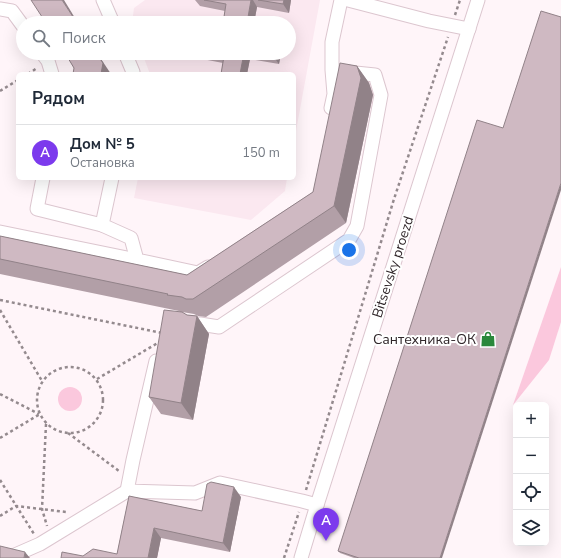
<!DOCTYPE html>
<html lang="ru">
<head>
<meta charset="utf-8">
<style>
	:root { --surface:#fff; --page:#f6f6f7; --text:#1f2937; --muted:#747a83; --line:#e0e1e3; --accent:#7c3aed }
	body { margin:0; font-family:"Nunito Sans",sans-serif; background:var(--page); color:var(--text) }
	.controls { position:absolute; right:12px; bottom:12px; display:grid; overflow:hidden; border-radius:6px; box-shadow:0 4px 16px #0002 }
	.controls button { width:36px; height:36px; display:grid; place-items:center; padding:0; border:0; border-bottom:1px solid var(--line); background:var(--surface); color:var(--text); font:20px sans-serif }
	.you { position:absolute; left:349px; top:250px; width:14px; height:14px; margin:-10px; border:3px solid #fff; border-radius:50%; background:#1a73e8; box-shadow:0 0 0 6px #1a73e833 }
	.badge { display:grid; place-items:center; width:26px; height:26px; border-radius:50%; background:var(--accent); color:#fff; font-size:13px; font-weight:700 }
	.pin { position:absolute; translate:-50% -33px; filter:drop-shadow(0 1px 2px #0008) }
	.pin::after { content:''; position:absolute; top:21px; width:14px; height:12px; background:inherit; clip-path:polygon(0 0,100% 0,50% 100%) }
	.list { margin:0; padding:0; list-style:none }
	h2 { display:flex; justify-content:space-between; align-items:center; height:52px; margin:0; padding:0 16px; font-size:17px }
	h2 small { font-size:13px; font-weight:400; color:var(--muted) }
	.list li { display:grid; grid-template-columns:26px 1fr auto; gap:12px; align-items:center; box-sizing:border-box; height:56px; padding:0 16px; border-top:1px solid var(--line) }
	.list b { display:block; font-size:15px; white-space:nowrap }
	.list p { margin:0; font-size:13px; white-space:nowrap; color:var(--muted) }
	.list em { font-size:13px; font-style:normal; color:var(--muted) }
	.icon { flex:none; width:22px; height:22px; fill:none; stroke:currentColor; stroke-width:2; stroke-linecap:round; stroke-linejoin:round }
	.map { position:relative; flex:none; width:561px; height:558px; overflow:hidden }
	.search { position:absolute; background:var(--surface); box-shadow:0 4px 16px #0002; left:16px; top:16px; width:280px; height:44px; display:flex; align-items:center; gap:10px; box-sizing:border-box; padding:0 14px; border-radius:22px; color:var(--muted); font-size:15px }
	.panel { position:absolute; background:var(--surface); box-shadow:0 4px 16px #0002; left:16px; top:72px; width:280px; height:108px; border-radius:6px }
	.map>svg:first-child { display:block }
</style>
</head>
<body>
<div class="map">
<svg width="561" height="558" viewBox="0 0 561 558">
	<rect width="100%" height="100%" fill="#fff5f9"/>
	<g fill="#fbe8f0">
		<path d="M145,0H320L294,142V74H150L142,53H289V23H132L134,8Z"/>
		<path d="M138,178H287L285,191L251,220L134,198Z"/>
	</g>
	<g fill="#fbc8dd">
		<path d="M561,267V322L549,360L513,405Z"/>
		<circle cx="70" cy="399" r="12"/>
	</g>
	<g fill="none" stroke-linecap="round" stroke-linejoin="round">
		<g stroke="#dcc6cf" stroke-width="15">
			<g id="minor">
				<path d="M103,0L113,23"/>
				<path d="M348,0L429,21L469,29"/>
				<path d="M0,9L12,11L23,26"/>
				<path d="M42,53L48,61L52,74"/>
				<path d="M125,53L133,72V74"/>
				<path d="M331,108L334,94L332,70V42L341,0"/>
				<path d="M43,178L37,209L102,225"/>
				<path d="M112,178L102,225L131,238L137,260L198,273L208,267"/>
				<path d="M0,232L137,260"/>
				<path d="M200,324L219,327L349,240L357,226L381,95L375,75L346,72"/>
				<path d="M156,361L133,460L127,491L195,493L220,483L302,501L317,505"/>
				<path d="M8,558L40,544L127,491"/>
				<path d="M301,558L317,505L478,0"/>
			</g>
		</g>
		<g stroke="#948a8e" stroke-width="2.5" stroke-dasharray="3 3" stroke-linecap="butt">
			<path d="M455,15L460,0"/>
			<path d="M28,74L37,68"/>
			<path d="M0,91L18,80"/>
			<path d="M0,300L162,333"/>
			<path d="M0,310L42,381"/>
			<circle cx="70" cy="400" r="33"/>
			<path d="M97,379L161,341"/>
			<path d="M0,394L39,414"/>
			<path d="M46,424L42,509L47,526"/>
			<path d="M68,433L119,471"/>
			<path d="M0,438L40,414"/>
			<path d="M0,480L34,534"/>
			<path d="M306,490L394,199L448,37"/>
			<path d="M0,516L16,506L66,512"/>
			<path d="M284,558L299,512"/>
		</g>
		<use href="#minor" stroke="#fff" stroke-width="13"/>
	</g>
	<g fill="#b29fa7">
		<path d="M195,0H291L289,13L257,7L254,23H223L225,11L200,6Z"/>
		<path d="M189,53H281L279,64L250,59L247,74H221L223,63L192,57Z"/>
		<path d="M357,66L369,83L373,95L346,223L206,317L198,316L194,314L182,312L187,315L197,316L209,334L193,420L161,414L149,397L180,312L179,311L0,274V236L187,275L313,192Z"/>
		<path d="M129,496L202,511L241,497L230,552L161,538L157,558L83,556L117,554Z"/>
		<path d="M338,551L442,558H354L340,553Z"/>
	</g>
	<g fill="#918288">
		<path d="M62,0H64L78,23H77Z"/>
		<path d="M251,0H253L257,7L254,23H247Z"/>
		<path d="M284,0H291L289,13L283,4Z"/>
		<path d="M96,53H97L111,74H101Z"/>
		<path d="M244,53H246L250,59L247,74H240Z"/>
		<path d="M274,53H281L279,64L273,56Z"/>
		<path d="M357,66L369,83L373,95L346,223L334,206Z"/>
		<path d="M561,183V190L442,558H440Z"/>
		<path d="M197,316L209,334L193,420L181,403Z"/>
		<path d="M234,487L241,497L230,552L223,543Z"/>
		<path d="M154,528L161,538L157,558H148Z"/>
		<path d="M25,552L30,558H24Z"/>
	</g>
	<g fill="#cfb9c2" stroke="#918288">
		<path d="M31,0H62L77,23H46Z"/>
		<path d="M204,0H251L247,23H223L226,4Z"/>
		<path d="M258,0H284L283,4Z"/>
		<path d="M541,11L561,17V183L440,558H359L338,551L477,120L503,128Z"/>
		<path d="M65,53H96L103,63L101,74H73L74,68Z"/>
		<path d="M209,53H244L240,74H221L224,56Z"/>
		<path d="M256,53H274L273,56Z"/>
		<path d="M340,63L357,66L361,78L334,206L193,299H186L182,297L167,295L168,294L0,259V236L187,275L313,192Z"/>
		<path d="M164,310L182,312L187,315L197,316L181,403L149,397Z"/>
		<path d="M211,482L234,487L223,543L154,528L148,558H61L62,552L83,556L93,549L117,554L129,496L202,511L207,484Z"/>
		<path d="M0,546L25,552L24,558H0Z"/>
	</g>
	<defs>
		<g id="shop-bare" transform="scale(1.2)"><path d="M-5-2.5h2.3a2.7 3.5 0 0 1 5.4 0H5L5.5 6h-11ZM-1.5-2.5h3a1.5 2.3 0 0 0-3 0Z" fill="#2a883b" stroke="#fff" stroke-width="2.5" paint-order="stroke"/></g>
	</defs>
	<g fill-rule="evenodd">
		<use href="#shop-bare" x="488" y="339"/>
	</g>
	<g text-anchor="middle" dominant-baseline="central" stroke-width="4" stroke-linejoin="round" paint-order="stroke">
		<g font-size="14" fill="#30272a" stroke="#fff">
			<text transform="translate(393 267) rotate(-72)">Bitsevsky proezd</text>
		</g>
		<g font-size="14" fill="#30272a" stroke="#fff" text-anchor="end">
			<text x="476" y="339">Сантехника-ОК</text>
		</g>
	</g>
</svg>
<div class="controls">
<button>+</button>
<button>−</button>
<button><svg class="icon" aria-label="locate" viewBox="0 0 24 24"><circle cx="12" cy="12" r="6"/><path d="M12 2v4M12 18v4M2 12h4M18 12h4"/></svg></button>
<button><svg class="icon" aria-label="layers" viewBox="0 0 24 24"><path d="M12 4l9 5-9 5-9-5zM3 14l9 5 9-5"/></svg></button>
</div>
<div class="you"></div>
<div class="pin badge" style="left:326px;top:541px">A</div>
<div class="search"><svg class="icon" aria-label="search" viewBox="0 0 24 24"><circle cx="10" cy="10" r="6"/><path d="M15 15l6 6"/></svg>Поиск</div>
<section class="panel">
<h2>Рядом<small></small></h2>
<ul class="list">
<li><span class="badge">A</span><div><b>Дом № 5</b><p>Остановка</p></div><em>150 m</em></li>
</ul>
</section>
</div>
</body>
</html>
